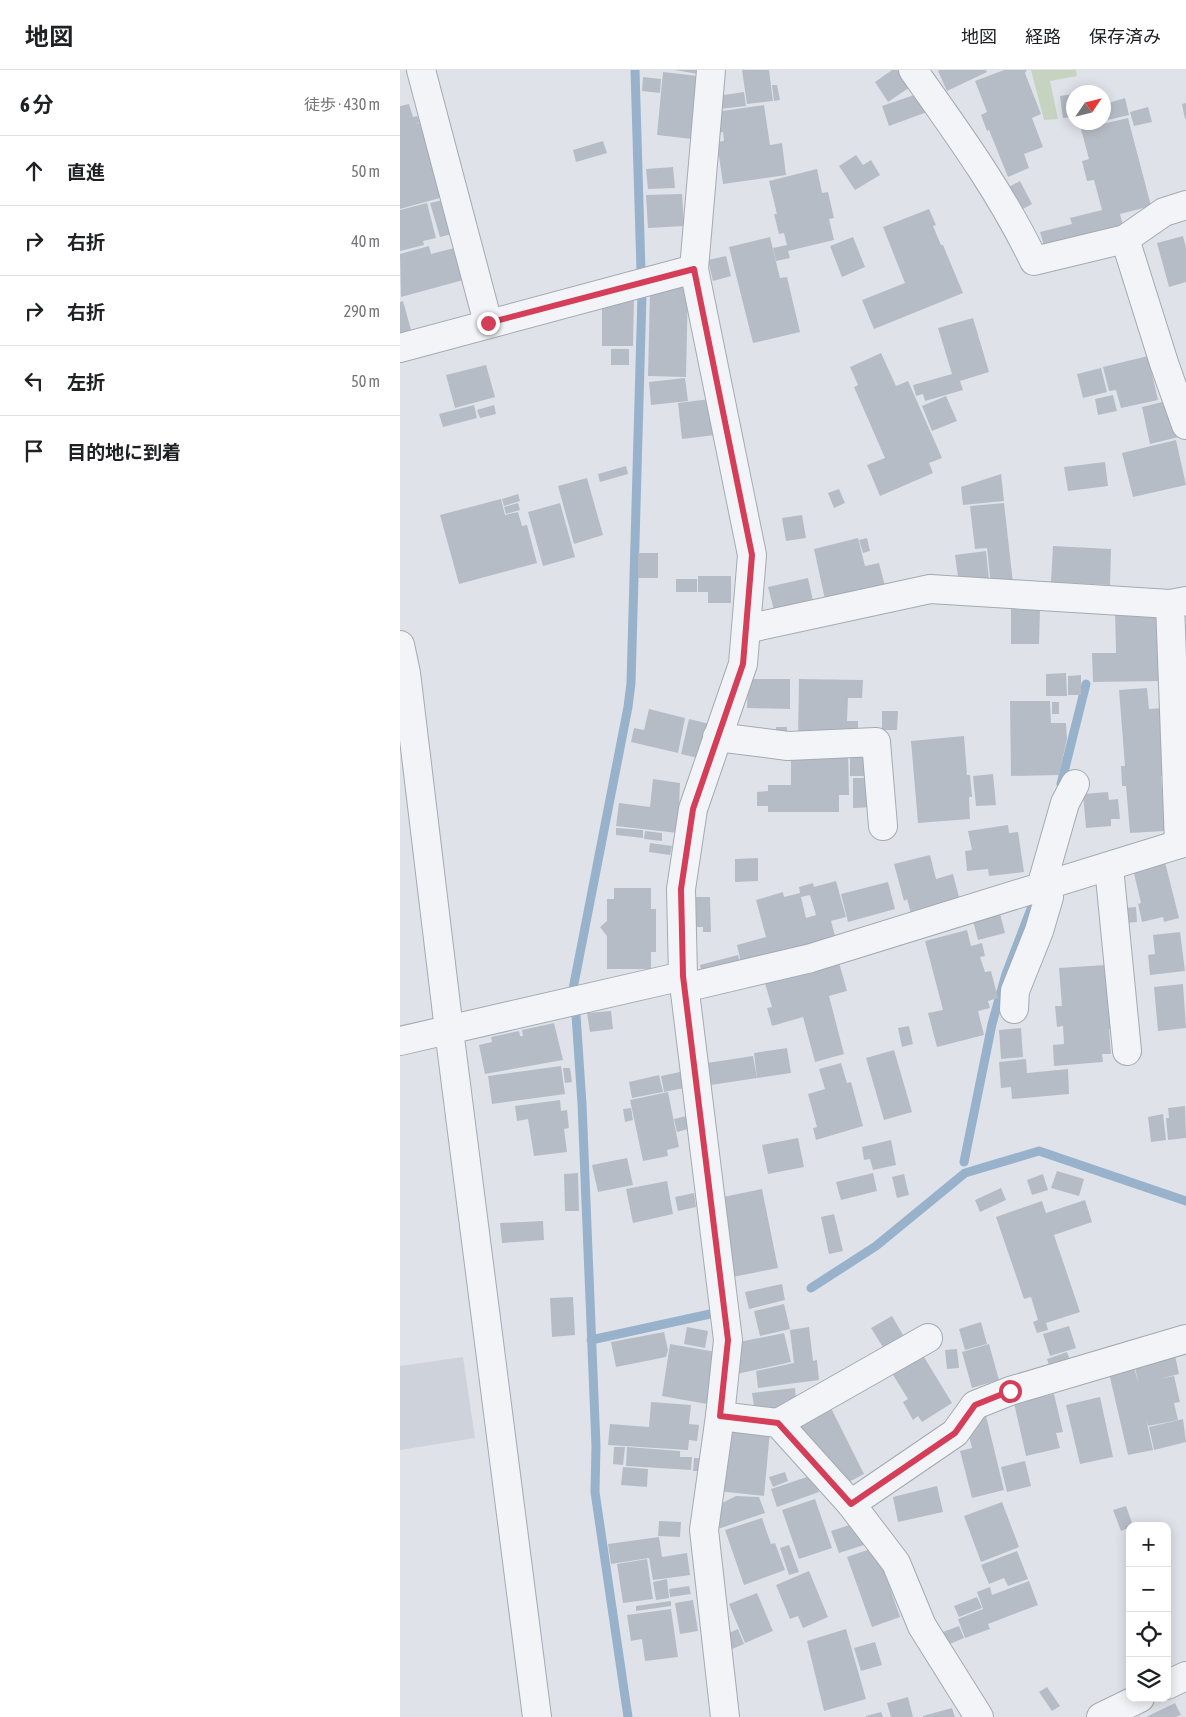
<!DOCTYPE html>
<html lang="ja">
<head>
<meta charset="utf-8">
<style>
	:root { --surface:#fff; --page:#f6f6f6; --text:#202124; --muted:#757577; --line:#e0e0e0 }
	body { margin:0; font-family:"Asap Condensed","Noto Sans JP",sans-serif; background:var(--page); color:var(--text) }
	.controls { position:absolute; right:15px; bottom:15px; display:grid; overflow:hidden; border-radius:10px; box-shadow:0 2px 12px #0003 }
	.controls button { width:45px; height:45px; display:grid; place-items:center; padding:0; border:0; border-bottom:1px solid var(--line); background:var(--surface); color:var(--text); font:25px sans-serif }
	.compass { position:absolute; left:666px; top:15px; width:45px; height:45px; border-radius:50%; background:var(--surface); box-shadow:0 2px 12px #0003; rotate:55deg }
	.stop { position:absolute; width:15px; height:15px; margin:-11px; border:4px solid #d43e58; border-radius:50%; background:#fff }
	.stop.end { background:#d43e58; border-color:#fff; box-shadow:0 1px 5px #0008 }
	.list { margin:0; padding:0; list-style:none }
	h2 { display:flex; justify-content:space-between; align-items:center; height:65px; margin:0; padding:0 20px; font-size:21px }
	h2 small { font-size:16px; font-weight:400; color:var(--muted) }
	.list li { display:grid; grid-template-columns:32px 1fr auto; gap:15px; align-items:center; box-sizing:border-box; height:70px; padding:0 20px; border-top:1px solid var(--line) }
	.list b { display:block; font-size:19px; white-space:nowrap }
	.list em { font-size:16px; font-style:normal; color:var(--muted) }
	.icon { flex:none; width:28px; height:28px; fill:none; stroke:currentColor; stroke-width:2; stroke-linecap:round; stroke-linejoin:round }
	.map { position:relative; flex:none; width:786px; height:1647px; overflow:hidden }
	header { display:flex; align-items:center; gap:30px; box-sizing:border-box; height:70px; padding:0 25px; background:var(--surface); border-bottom:1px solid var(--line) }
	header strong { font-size:24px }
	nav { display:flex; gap:28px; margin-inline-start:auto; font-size:18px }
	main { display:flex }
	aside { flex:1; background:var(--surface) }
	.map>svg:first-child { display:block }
</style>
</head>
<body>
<header>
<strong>地図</strong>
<nav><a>地図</a><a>経路</a><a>保存済み</a></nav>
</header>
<main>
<aside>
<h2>6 分<small>徒歩 · 430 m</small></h2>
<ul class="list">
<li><svg class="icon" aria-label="ahead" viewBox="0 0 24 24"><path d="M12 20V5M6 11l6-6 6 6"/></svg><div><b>直進</b></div><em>50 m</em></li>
<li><svg class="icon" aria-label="right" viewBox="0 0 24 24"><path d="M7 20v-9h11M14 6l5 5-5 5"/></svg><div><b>右折</b></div><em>40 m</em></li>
<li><svg class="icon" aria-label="right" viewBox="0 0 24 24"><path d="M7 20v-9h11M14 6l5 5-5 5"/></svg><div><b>右折</b></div><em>290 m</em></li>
<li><svg class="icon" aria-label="left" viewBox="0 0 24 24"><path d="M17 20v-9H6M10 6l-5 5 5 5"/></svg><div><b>左折</b></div><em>50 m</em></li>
<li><svg class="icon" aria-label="arrive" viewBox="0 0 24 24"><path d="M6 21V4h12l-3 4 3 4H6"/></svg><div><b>目的地に到着</b></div></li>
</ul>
</aside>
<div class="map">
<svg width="786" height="1647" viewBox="0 0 786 1647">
	<rect width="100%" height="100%" fill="#dfe3e9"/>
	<path fill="#cdd2db" d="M63,1287L75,1368L0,1380V1296Z"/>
	<path fill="#c5d3c0" d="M631,0H676L677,6L650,11L658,49L644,50Z"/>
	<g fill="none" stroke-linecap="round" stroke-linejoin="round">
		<g stroke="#98b2cb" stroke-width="9">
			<path d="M235,0L241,201"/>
			<path d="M661,714L686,614"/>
			<path d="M173,919L228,637L231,613L242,225"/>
			<path d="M176,945L182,1034L196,1376L195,1422L228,1647"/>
			<path d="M564,1092L592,954L606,904L634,831"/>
			<path d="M411,1218L476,1176L565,1103L639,1081L786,1131"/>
			<path d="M191,1270L310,1244"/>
		</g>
	</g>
	<g fill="#b6bcc6" fill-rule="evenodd">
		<path d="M275,0H299L298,4Z"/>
		<path d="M342,0H369L373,31L347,34Z"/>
		<path d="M492,0H498L510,17L488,32L475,12Z"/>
		<path d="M540,0H586L587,2L547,21L538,1Z"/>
		<path d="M604,0H627L625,3L641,44L632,48L643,77L624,84L629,98L608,107L589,60L587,61L581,45L587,42L575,11Z"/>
		<path d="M263,2L298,6L292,69L257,65Z"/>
		<path d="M243,7L261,9L260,23L242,21Z"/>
		<path d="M372,15H377L380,30L374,31Z"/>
		<path d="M344,22L346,36L320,39L317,26Z"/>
		<path d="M520,23L527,42L489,56L482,36Z"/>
		<path d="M674,24V47L663,48L660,26Z"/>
		<path d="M725,28L729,45L708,50L705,34Z"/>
		<path d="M786,33V49H785L782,34Z"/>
		<path d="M9,34L13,47L17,46L20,52L15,54L26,51L47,126L0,139V36Z"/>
		<path d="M364,35L370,75L382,73L386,105L323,114L317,72L324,71L323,62L318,63L315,42Z"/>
		<path d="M748,37L752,52L734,56L730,42Z"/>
		<path d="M728,48L751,136L720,144L724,159L645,179L640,162L672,154L670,148L702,140L694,110L687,111L682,91L689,89L681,59Z"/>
		<path d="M203,71L207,83L176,92L173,80Z"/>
		<path d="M456,85L463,95L471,90L480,105L455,120L439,96Z"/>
		<path d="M273,97L275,118L248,119L246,99Z"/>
		<path d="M417,99L422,123L428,122L434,148L429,149L434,170L388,181L390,188L376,191L373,178L387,175L384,163L379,164L374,144H377L369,111Z"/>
		<path d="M620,111L632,134L619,141L607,118Z"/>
		<path d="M282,124L284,156L248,158L246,125Z"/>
		<path d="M47,129L56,163L40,167L30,133Z"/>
		<path d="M27,133L36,168L23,171L24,175L0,181V140Z"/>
		<path d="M529,139L536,155L533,156L541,175H543L563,223L474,259L462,230L505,213L483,157Z"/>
		<path d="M783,166L786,178V212L769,217L757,173Z"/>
		<path d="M370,167L380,208L387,207L400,262L353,273L329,177Z"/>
		<path d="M453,167L465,197L442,207L430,176Z"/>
		<path d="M29,176L31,184L58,177L67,209L1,227L0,184Z"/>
		<path d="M326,186L331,206L313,211L308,190Z"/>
		<path d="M288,214L286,307L248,306L250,222Z"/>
		<path d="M234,227L233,276H202V234Z"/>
		<path d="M3,231L13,267L0,271V232Z"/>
		<path d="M573,248L589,302L560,311L563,320L525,331L523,324L516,326L513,315L552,304L538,258Z"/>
		<rect x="211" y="279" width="18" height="16"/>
		<path d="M481,283L496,316L508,311L542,388L529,393L533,403L480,426L467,395L485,388L454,317L458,315L450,297Z"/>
		<path d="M748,286L758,330L721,338L716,320L709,321L703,297Z"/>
		<path d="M86,295L95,327L55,338L46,305Z"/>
		<path d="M701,298L707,322L683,328L677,304Z"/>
		<path d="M285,308L288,331L251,335L249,312Z"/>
		<path d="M713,325L717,341L698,345L695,329Z"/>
		<path d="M546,326L557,351L532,361L522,336Z"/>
		<path d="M310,329L315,365L282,369L278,333Z"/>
		<path d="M770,330L779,367L750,374L742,337Z"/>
		<path d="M74,335L77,348L43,357L39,344Z"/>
		<path d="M94,335L96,344L80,348L77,340Z"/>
		<path d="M776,370L786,415L733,427L722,383Z"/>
		<path d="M705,392L708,416L668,421L664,397Z"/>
		<path d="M226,396L228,404L200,412L198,404Z"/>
		<path d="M601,404L604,431L563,435L561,417Z"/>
		<path d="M187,408L203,465L174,474L158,416Z"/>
		<path d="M439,419L445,433L434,438L428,423Z"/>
		<path d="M118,424L120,431L104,436L102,429Z"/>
		<path d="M101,429L105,445L118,442L122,456L127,455L137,493L59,514L40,445Z"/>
		<path d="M118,433L120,440L106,444L104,437Z"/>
		<path d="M160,433L175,487L143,496L128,442Z"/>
		<path d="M604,433L613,513L591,516L587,478L575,479L570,436Z"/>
		<path d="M402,445L406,468L386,471L382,448Z"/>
		<path d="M458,468L465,496L479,493L486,520L426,534L414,479Z"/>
		<path d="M467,468L470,481L463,483L459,470Z"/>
		<path d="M653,476L711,479L710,515L651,512Z"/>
		<path d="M586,481L589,510L559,514L555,485Z"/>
		<rect x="238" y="483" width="20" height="25"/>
		<path d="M298,506H331V533H308V522H298Z"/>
		<path d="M408,508L414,535L375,544L368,517Z"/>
		<rect x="276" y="509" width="21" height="13"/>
		<path d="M761,537L763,611L693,612L692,583H716L715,538Z"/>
		<path d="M611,539L640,540L639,574H611Z"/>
		<path d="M666,603L667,626H646V604Z"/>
		<path d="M681,605V625H668V606Z"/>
		<path d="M348,609H390V639L347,638Z"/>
		<path d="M399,609L463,610L462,628H448L447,651H458V670L398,669Z"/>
		<path d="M747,618L749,639L762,638L767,705L761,706L765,761L730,763L726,716H722L721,696H725L719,620Z"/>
		<path d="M610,631H650L651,653H666L667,669L659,705L611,706Z"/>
		<rect x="652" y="632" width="7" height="12"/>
		<path d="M249,639L285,648L278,683L231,672L234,658L244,660Z"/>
		<path d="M482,641H498L497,660H482Z"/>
		<path d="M289,649L310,654L302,689L281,684Z"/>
		<rect x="376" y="657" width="11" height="9"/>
		<path d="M564,666L567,705H570L572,727H569L570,749L518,753L511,671Z"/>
		<path d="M391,680H448L449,725H439V742H368V736H357V722L368,721V715H391Z"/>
		<rect x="450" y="685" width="19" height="21"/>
		<path d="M593,704L596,735L576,736L573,706Z"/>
		<path d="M453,708H474L475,737L453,738Z"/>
		<path d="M253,709L280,713L278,763L216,756L219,733L250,737Z"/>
		<path d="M708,722L709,730L718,729L720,749H711V756L686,758L683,724Z"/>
		<path d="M608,755L609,763L618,762L624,802L589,806L588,799L567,801L565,781L572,780L568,761Z"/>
		<path d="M216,758L243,760V768L216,765Z"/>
		<path d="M245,761L262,763V771L244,769Z"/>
		<path d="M250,773L272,776L270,785L249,782Z"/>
		<path d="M530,785L536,809L553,804L560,831L511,844L507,829L504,831L494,794Z"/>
		<path d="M358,788V811L335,812V789Z"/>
		<path d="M764,788L779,848L764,852L763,847L742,852L738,834L741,833L732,795Z"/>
		<path d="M436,811L446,847L431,851L437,873L342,897L337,875L366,867L356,830L383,822L384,827L400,823L399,817L413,813L414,817ZM410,825L416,845L406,848L401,827Z"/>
		<path d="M488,812L495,839L448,852L441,824Z"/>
		<path d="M214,818H251V839H256V882H251V899H207V866L200,857L207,851V829H214Z"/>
		<path d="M293,827H310L311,862H303V857H294Z"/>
		<path d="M736,837L737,852L724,853L723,838Z"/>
		<path d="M599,840L605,863L578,870L572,847Z"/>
		<path d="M567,860L571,876L582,873L585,886L580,887L585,902L591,901L598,928L588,931L590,938L578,941L584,965L537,977L528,943L543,940L525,871Z"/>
		<path d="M780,862L785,901L750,905L748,885L755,884L753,865Z"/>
		<path d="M338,885L341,896L303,906L300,895Z"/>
		<path d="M438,889L447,921L429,926L444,984L415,992L403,947L372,956L367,938L372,937L364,910Z"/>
		<path d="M705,895L708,934L714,933L716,959H709L711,984H702L703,992L654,996L653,975L664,974L663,956L657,957L655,936H662L659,898Z"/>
		<path d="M783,914L786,958L758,961L754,917Z"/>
		<path d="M211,941L213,959L190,962L187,943Z"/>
		<path d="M154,953L163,990L85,1004L79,975L92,972L91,967L119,961L120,966H123L122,960Z"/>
		<path d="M509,956L513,974L502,977L498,958Z"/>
		<path d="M621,958L623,987L601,989L599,960Z"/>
		<path d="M387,978L391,1003L357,1008L354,983Z"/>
		<path d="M494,980L512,1042L484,1050L466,988Z"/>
		<path d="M353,986L357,1008L311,1015L307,993Z"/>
		<path d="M626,989L627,1003L668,999L669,1024L612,1029L611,1017L601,1018L599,992Z"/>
		<path d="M441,993L447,1013L451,1012L463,1056L416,1070L413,1058L417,1057L408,1024L425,1019L419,999Z"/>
		<path d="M161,996L165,1024L92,1034L88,1006Z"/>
		<path d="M163,998H170L172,1012L165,1013Z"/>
		<path d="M280,1002L284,1018L264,1022L261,1006Z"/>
		<path d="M259,1005L263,1022L232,1028L229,1012Z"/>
		<path d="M268,1022L279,1077L267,1080L268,1086L243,1091L230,1030Z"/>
		<path d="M160,1030L161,1041L167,1040L169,1058L164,1059L167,1082L134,1086L128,1049L117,1051L115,1036Z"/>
		<path d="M785,1036L786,1068L768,1070L766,1048H769L768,1038Z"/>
		<path d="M231,1038L233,1050L225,1052L223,1039Z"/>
		<path d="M763,1044L766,1070L751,1072L748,1047Z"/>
		<path d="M286,1046L288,1059L277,1062L274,1049Z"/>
		<path d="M398,1068L404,1097L368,1104L362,1075Z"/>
		<path d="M491,1070L496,1095L473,1100L470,1089L464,1090L462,1077Z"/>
		<path d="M227,1088L233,1115L198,1122L192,1095Z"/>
		<path d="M657,1101L684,1109L679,1126L651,1118Z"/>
		<path d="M178,1103L179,1141H165L164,1104Z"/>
		<path d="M473,1103L477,1121L441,1130L436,1112Z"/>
		<path d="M504,1104L509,1125L497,1128L492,1107Z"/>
		<path d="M643,1104L648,1120L632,1125L627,1110Z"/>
		<path d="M267,1111L273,1144L233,1153L226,1119Z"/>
		<path d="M601,1118L606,1130L580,1142L575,1130Z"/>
		<path d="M362,1119L378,1198L333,1207L318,1128Z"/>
		<path d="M294,1123L296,1137L278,1141L275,1127Z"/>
		<path d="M685,1130L692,1152L654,1165L680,1242L646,1253L648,1260L637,1263L633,1252L638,1250L631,1227L624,1229L596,1147L642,1131L646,1143Z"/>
		<path d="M434,1144L443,1181L429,1184L421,1147Z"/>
		<path d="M143,1151L144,1170L102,1173L100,1153Z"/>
		<path d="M382,1214L385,1230L349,1239L345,1222Z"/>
		<path d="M173,1227L175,1265L152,1267L150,1228Z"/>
		<path d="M384,1234L390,1259L360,1266L354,1241Z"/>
		<path d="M492,1246L506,1270L486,1282L471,1258Z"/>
		<path d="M581,1252L587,1274L565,1280L559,1259Z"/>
		<path d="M669,1256L676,1278L650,1286L643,1264Z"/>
		<path d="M287,1257L308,1261L305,1278L284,1274Z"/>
		<path d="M409,1257L413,1291L417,1290L419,1310L358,1318L356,1301L394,1293L390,1260Z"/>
		<path d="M264,1262L268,1280L266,1287L216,1297L211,1272Z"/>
		<path d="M384,1263L391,1292L332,1305L334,1273Z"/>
		<path d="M270,1274L316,1282L307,1334L262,1326Z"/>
		<path d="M589,1274L599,1310L572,1318L562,1282Z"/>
		<path d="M557,1279L559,1298L547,1299L545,1280Z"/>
		<path d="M774,1281L779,1304L759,1309L774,1306L780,1332L774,1333L778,1350L748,1356L746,1349L753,1380L728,1385L709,1303L734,1298L739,1314L733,1290Z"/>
		<path d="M521,1282L552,1333L522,1352L518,1346L513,1350L503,1332L508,1329L490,1300Z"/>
		<path d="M667,1282L670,1291L650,1298L647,1289Z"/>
		<path d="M395,1318L396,1330L386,1331L388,1339L355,1343L352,1323Z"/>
		<path d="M654,1324L663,1362L656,1363L660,1378L626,1386L614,1333Z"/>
		<path d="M700,1327L713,1387L680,1394L666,1335Z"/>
		<path d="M251,1332L291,1335L289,1354L299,1355L297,1371L289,1370L288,1380L208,1375L210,1354L249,1357Z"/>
		<path d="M429,1334L464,1404L445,1414L394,1352Z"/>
		<path d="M586,1346L604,1420L572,1428L560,1381L572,1378L565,1351Z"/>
		<path d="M783,1349L786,1372L754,1380L749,1357Z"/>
		<path d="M325,1356L370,1361L364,1426L318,1421Z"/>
		<path d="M214,1377H225L223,1395L213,1394Z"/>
		<path d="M227,1377L280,1381V1387H292L291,1400L226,1396Z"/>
		<path d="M294,1388H299L298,1401H293Z"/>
		<path d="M625,1391L631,1416L607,1422L601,1397Z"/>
		<path d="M223,1397L248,1399L247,1417L221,1415Z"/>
		<path d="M385,1402L388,1411L373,1417L369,1407Z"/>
		<path d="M413,1405L419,1422L377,1437L371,1419Z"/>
		<path d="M537,1416L543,1442L498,1452L493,1427Z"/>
		<path d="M336,1426L359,1427L365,1443L315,1460L312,1438Z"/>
		<path d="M415,1429L432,1478L399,1489L382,1440Z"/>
		<path d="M602,1432L619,1477L581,1492L564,1446Z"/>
		<path d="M726,1436L733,1456L721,1461L713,1440Z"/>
		<path d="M362,1448L371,1474L375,1473L385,1500L344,1515L325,1460Z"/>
		<path d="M259,1451L281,1452L280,1467L258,1466Z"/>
		<path d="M456,1453L464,1475L439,1483L431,1461Z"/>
		<path d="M259,1467L262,1487L287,1483L290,1505L253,1510L249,1488L211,1494L208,1474Z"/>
		<path d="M389,1475L399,1502L389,1505L380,1478Z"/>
		<path d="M476,1477L500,1547L472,1557L447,1487Z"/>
		<path d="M617,1481L628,1509L608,1516L604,1508L589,1514L581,1495Z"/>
		<path d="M247,1489L253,1529L223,1533L217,1494Z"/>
		<path d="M409,1501L428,1547L403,1558L398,1546L390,1549L376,1515Z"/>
		<path d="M267,1509L269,1528L256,1530L253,1512Z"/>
		<path d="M629,1511L638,1535L588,1554L590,1559L565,1568L558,1549L583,1539L577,1522L590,1517L592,1525Z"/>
		<path d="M289,1516L291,1524L270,1527L269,1519Z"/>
		<path d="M357,1523L373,1561L345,1573L329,1534Z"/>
		<path d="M577,1527L582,1538L559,1547L554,1536Z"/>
		<path d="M293,1530L298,1561L280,1564L275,1533Z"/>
		<path d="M271,1531V1536L236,1541V1536Z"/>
		<path d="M271,1539L278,1587L245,1591L242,1569L231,1571L227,1545Z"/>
		<path d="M559,1556L564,1568L545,1576L540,1563Z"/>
		<path d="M338,1559L344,1574L325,1582L322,1566Z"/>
		<path d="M446,1559L466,1629L424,1641L407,1571Z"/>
		<path d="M475,1572L482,1595L461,1601L454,1578Z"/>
		<path d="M647,1617L660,1636L652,1641L639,1622Z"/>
		<path d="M508,1627L513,1647H491L487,1633Z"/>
		<path d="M775,1633L781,1645L775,1647H746Z"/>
		<path d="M552,1638L555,1647H523V1646Z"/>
		<path d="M481,1642L483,1647H466V1646Z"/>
	</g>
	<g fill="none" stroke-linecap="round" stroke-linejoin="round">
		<g stroke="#a4aab3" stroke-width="30">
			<g id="minor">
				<path d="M21,0L88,253"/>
				<path d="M311,0L294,199L352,485L343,594L293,739L281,819L283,906L328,1270L320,1346L304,1460L325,1647"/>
				<path d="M513,0C557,62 601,122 634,191L725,169L764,142L786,135"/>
				<path d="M725,169L764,293L786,355"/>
				<path d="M0,278L294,199"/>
				<path d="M770,534L779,774"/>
				<path d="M346,559L530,519L770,534L786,531"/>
				<path d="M0,575L6,603L49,960L137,1647"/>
				<path d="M317,667L388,676L476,672L483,756"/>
				<path d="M709,797L727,981"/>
				<path d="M284,918L411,888L786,772"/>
				<path d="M614,939L615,921L639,861L649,827L641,817L665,733L675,714"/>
				<path d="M0,971L283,906"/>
				<path d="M320,1346L378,1353L451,1434L496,1493L522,1556L579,1647"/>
				<path d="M378,1353L528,1268"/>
				<path d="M451,1434L555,1363L575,1335L610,1321L786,1269"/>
				<path d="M767,1615L786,1606"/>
				<path d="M701,1647L740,1628"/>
			</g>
		</g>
		<use href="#minor" stroke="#f2f4f7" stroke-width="28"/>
	</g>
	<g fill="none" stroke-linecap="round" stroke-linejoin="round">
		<path stroke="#d43e58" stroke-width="6" d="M88,253L294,199L352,485L343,594L293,739L281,819L283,906L328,1270L320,1346L378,1353L451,1434L555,1363L575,1335L610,1321"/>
	</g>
</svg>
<div class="controls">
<button>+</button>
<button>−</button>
<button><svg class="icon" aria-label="locate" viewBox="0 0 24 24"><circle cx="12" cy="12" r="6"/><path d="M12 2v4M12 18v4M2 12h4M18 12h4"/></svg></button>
<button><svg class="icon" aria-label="layers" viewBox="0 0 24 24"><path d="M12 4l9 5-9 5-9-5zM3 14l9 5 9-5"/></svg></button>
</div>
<svg class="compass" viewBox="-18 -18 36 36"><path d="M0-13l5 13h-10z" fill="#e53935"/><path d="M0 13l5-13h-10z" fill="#757577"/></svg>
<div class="stop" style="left:610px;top:1321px"></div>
<div class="stop end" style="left:88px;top:253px"></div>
</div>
</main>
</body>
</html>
